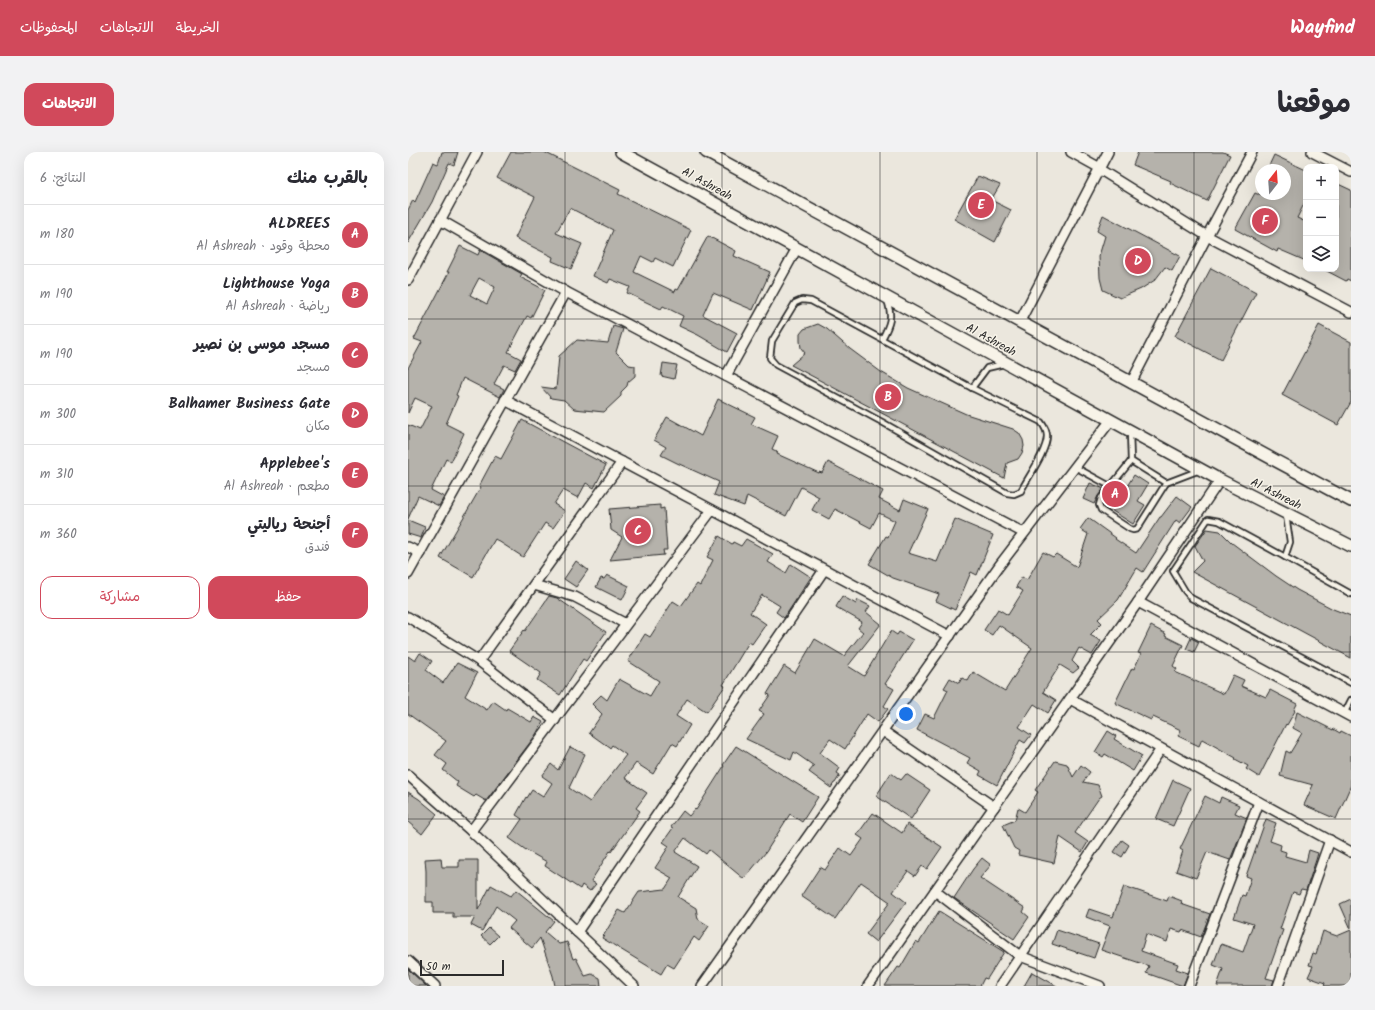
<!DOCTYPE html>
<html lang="ar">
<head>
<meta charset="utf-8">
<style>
	:root { --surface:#fff; --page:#f2f2f3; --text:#2b2b33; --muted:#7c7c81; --line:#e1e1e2; --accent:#d1495b }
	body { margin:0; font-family:Kalam,"Playpen Sans Arabic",sans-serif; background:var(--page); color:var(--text); direction:rtl }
	.controls { position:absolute; right:12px; top:12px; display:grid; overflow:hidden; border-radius:8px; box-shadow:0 4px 16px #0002 }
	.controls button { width:36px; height:36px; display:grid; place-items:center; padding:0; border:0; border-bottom:1px solid var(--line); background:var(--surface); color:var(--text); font:20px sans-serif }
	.compass { position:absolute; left:847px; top:12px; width:36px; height:36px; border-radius:50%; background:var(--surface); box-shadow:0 4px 16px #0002; rotate:17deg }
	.scale { position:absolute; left:12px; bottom:10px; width:84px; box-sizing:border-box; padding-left:4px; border:2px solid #2b2b2b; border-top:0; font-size:11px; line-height:14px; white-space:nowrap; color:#2b2b2b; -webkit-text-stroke:3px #f7f3e8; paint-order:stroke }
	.you { position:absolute; left:498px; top:562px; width:14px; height:14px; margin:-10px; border:3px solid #fff; border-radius:50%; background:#1a73e8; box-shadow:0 0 0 6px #1a73e833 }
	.badge { display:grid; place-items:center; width:26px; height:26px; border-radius:50%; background:var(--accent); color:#fff; font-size:13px; font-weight:700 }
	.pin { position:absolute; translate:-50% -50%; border:2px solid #fff; box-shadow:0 1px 4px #0006 }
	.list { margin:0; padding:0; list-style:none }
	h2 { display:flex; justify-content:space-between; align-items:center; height:52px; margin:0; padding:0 16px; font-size:17px }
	h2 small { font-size:13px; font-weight:400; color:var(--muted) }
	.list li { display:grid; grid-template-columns:26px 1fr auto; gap:12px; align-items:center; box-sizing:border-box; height:60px; padding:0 16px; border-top:1px solid var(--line) }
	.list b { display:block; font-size:15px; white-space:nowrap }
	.list p { margin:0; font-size:13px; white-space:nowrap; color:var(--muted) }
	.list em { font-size:13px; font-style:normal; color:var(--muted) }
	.actions { display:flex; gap:8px; padding:12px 16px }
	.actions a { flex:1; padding:9px 0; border:1px solid var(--accent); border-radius:12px; text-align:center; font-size:14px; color:var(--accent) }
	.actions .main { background:var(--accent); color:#fff }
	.icon { flex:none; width:22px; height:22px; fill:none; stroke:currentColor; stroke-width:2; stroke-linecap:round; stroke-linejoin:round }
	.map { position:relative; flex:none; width:943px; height:834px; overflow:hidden; direction:ltr; border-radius:12px }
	header { display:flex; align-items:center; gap:24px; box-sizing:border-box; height:56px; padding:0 20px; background:var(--accent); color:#fff }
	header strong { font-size:19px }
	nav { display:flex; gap:22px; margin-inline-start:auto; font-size:14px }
	.intro { display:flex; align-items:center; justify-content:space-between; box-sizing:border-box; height:96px; padding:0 24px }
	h1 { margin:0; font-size:28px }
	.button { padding:10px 18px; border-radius:12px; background:var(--accent); color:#fff; font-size:14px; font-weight:700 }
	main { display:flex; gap:24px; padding:0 24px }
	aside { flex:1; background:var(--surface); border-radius:12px; box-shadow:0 4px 16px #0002 }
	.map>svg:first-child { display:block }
</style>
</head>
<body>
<header>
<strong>Wayfind</strong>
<nav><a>الخريطة</a><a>الاتجاهات</a><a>المحفوظات</a></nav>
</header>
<div class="intro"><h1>موقعنا</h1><a class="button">الاتجاهات</a></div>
<main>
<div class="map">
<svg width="943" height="834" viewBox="0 0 943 834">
	<rect width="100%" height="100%" fill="#ebe7dd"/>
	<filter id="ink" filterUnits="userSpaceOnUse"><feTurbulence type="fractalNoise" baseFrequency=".025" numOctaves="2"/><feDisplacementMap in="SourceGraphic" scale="8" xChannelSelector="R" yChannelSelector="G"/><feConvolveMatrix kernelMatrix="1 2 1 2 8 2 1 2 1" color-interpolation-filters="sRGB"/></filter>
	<g filter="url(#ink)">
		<g fill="#b5b2ab" stroke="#2b2b2b" fill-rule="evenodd">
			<path d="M34,0H50L46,13L41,11L24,50L0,91V58L5,48L7,50L25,10L30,12Z"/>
			<path d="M103,0H136L212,38L210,42L283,78L265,115L247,106L245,110L233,104L226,120L267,140L268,137L270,138L300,84L328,99L326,104L362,120L345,158L305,141L295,163L329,181L319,200L290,183L271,174L275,164L255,154L253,157L219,141L222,135L202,127L200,131L185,124L205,78L162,56L148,81L174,92L163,117L144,109L145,105L107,86L127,45L89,26Z"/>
			<path d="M730,0H815L822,3L799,49L762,31L763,29L725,13Z"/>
			<path d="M866,3L898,18V48L889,66L898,70V109L870,97L869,100L827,77L847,41L849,42H877V18H859Z"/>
			<path d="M570,24L592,33L583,48L603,58L587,90L546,67Z"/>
			<path d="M928,31L943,38V129L939,127L938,129L915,117H928Z"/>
			<path d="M695,63L772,104L764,119L757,115L747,128L733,137L712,146L695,138L692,126L691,104L697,84L689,79Z"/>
			<path d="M52,94L70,103L72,98L114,122L112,125L137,138L123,166L119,164L100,200L113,207L107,218L96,213L86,232L96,237L92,245L55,226L48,243L50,244L38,272L56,281L43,310L38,307L23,338L36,345L31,354L10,344L0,367V273L12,278L24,254L7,246L0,261V216L14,190L6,187L41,120H39ZM71,126L87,135L79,152L62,143Z"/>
			<path d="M803,116L848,140L813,208L767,184Z"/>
			<path d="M410,172L419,177L442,197L473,220L500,236L558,262L605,277L611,281L615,288L616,294L614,301L610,307L599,311L596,326L383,213L397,201L393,196L392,189V182L396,177Z"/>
			<path d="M911,173L943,190V250L930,273L874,243Z"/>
			<path d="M205,174L215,177L208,200L221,213L227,214V224L220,230L219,234L213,240V244L196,260L166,257L156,248L143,246L133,235L148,237L151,204L169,188L200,191Z"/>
			<path d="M255,211L269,213L266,227L253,224Z"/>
			<path d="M310,247L347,265L343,272L370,284L364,297L370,300L369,302L411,321V320L414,321L420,310L475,339L471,347L492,358L496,347L520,357L500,401L529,410L547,367L585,383L569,423L563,420L547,458L528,449L531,442L485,426L461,412L478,384L480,385L487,369L471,361L463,376L427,357L421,367L404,358L411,345L393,335L378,364L339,344L336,354L306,343L311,330L269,311L253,303L258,295L246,288L259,265L293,284Z"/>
			<path d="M114,268L198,313L186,336L178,331L170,346L155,338L146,352L157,359L145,376L137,371L115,405L87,387L65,425L32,406L73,335L71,334L87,304L93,307Z"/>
			<path d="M726,323L740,332L730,349L737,353L725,372L695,353L696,348L708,334L716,339Z"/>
			<path d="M682,331L696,337L690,344L686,352L675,347Z"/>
			<path d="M769,344L784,355L772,371L768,368L735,420L729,416L710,448L690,467L694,471L682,483L693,489L684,503L671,496L664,509L671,516L665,521L652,513L635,540L648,548L640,561L626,552L611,575L623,583L617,591L612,588L589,633L571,623L573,619L559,611L562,606L509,578L517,562L526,566L540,538L536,536L542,526L551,531L554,526L560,529L565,520L597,539L624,496L591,473L584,483L576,478L590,457L600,463L615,439L608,435L614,425L619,428L635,400L645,405L648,402L669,415L680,382L672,377L680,366L708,386L707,387L728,401L752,365H753Z"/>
			<path d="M252,353V357L256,356L259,398H255L256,403L202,408L214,385L203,378L201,357Z"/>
			<path d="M0,368L17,375L13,386L0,382Z"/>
			<path d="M799,377L812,379L824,391L868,424L889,438L925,457L943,464V506L784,420L795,409L787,394Z"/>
			<path d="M311,384L324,392L325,390L333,394L338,387L365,402L360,410L378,421L383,412L403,425L376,466L368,460L372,454L354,443L342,461L358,472L344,492L341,490L315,533L317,534L299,560L279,547L268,564L282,573L269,594L264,591L245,622L228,611L217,626L239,641L228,656L232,659L203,700L202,699L183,729L188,732L182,739L174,733L172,737L137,714L139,710L118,698L101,686L114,667L108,663L118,645L119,646L124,638L135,645L144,631L134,624L143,612L150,618L162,595L177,602L161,636L182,650L218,603L204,593L202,596L181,581L194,562L184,552L193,543L199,548L211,527L242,544L251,529L220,509L237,482L242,485L265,449L273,454L289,432L292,434L305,408L299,405Z"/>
			<path d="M168,409L180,418L168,435L156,427Z"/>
			<path d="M199,423L221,434L214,448L188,435L193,426L196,427Z"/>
			<path d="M141,444L149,446L198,480L178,509L175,507L152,543L129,528L133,521L101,499L116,478L117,479Z"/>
			<path d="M434,444L448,452L450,448L462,454L458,460L473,472L440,514L456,524L483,479L489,483L491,480L505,488L477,532L486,537L476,554L480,557L470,570L459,562L437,597L422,587L412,601L432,616L429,621L432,623L427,631H426L423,636L401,620L406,614L386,600L383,608L338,587L356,562L351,559L362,543L359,542L376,514L387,521L407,487L436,504L455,480L450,476L454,470L428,455Z"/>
			<path d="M743,474L758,482L757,484L775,493L765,514L769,517L767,520L816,542L825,523L836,528L833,534L858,545L862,538L889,552L886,558L887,559L879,573L878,572L851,625L838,617L840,614L827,607L828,606L794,587L791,594L770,584L773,578L745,565L743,568L707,551L724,516L726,517L733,502L730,501Z"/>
			<path d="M783,486L791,490L786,500L778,497Z"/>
			<path d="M12,501L24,509L18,518L35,531L49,511L69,521L57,544L79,558L85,549L98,558L99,556L123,570L126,565L135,570L127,584L78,649L68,643L66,645L48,634L50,630L35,618L39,612L27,603L38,589L0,562V504L7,509Z"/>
			<path d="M889,560L925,578V577L932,581L933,579L943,584V633L928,667L896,653L905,633L872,624L878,599L882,601L894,581L885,576Z"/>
			<path d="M700,579L708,584L706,587L734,604L725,619L697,602L695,605L687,600Z"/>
			<path d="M328,594L410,645L394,670L382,662L358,700L336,727L301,698L298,702L277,686L267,700L289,714L270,745L288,756L290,767L301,774L291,789L286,785L266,816L259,812L253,822L194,786L211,758L217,761L231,740L257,737L264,726L247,716L261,694L255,690L265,676L263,675L275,659L281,664L287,657L288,658L316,614L315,613Z"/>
			<path d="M647,609L659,612L665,625L673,613L682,620L675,630L690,633L694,644L691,646L667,681L680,690L674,700L652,685L646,711L610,703L611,699L606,696L595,673L607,668L610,656L617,660L630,640L627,638Z"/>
			<path d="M483,621L493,628L498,622L522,638L503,667L468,644Z"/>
			<path d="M765,628L782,636L765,674L748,667Z"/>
			<path d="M0,640L11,647L29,662L14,682L0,670Z"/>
			<path d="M797,644L811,651L813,645L831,653L827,661L839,666L822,708L799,700L788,726L768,719L775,699L772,697Z"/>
			<path d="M465,661L494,681L499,672L534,695L519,717L514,714L507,724L500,719L485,740L498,750L468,790L458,782L482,750L453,730L427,767L393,744L412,715L417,718L432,696L443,704L455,687L449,683Z"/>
			<path d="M858,667L868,671L862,689L873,693L872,698L878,700L877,704L898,710L901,698L910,701L908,708L898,738L893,737L891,742L885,740L872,777L875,778L858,826L866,828L864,834H809L815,817L805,813L813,792L835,800L845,772L826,766L834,743L837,744L843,726L838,724Z"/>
			<path d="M714,688L721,693L714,705L706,700Z"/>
			<path d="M33,706L34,715H51V708H70V758L83,733L103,744L108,738L146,769L137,780L151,792L159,790L165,807L168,806L177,824L184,822L192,826L193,834H147L145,824L132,786L124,796L101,776L107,769L88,754L74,779L63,773L67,765H45V761H25V750H18V719L17,707Z"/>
			<path d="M574,706L583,713L572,726L617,756L615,760L621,765L606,787L546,746L565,717Z"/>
			<path d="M716,734L759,749L761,744L774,749L773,752L802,762L793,785L774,778L773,780L763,777L759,790L738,782L733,799L770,812L768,817L780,821L775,834L738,821L741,814L693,798L702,774L678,765L681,757L705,765Z"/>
			<path d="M943,747V777L932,752Z"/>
			<path d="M531,759L596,800L579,827L576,826L572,834H477L490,815L492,816L508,789L511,791Z"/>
			<path d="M81,776L90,784L82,792L73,784Z"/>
			<path d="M649,778L691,792L686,806L644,792Z"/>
			<path d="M943,778V834H916L917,831L900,825L905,814L901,813L905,801L908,802L915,779L929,784Z"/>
			<path d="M0,817L18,834H0Z"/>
			<path d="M624,820L649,834H616Z"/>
		</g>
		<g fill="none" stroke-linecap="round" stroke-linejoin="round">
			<g stroke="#2b2b2b" stroke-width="8">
				<g id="service">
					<path d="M394,148L403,149L564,236L633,270C636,274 639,279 639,284C639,299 620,325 613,339L606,342L599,341L474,270L368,213L362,206L364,189L387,151Z"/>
					<path d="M474,187C482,172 485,165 479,148"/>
					<path d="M564,236L579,216L596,212"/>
					<path d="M722,280L723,309L758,331L792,318"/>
					<path d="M723,309L693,346L691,353L693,358L722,377L725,378L729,377L758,331"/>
					<path d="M667,315L702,334"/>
					<path d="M877,405L882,390L878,363"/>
					<path d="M943,442L877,405L811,369L800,367L765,419L777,439L783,446L943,531"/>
					<path d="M936,562L943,548"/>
				</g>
			</g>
			<g stroke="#2b2b2b" stroke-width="12">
				<g id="minor">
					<path d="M663,0L692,16"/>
					<path d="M904,0L943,20"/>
					<path d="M691,17L799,84L943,160"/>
					<path d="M32,68L158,140L616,381"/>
					<path d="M0,128L69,0"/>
					<path d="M612,169L700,0"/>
					<path d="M318,224L389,96"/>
					<path d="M723,231L799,84L844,0"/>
					<path d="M97,248L542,484"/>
					<path d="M0,395L12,401"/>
					<path d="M0,422L158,140"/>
					<path d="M126,433L167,445L218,472"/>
					<path d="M730,450L943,565"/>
					<path d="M0,465L71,509L147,568"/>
					<path d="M71,509L214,310"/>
					<path d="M662,547L943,700"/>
					<path d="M475,579L586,655"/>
					<path d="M0,623L63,679L226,834"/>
					<path d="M63,679L304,358"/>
					<path d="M527,739L612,804L692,834"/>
					<path d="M169,780L416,418"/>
					<path d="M0,809L27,834"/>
					<path d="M294,834L591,414L703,268"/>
					<path d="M460,834L730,450L812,328"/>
					<path d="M592,834L753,597"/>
					<path d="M781,834L851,650"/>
					<path d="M870,834L922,688"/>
				</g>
			</g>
			<g stroke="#2b2b2b" stroke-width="14">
				<g id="tertiary">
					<path d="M213,0L812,328L943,394"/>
					<path d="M298,0C513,115 727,234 943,349"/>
				</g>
			</g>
			<use href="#service" stroke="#f7f3e8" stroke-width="4.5"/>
			<use href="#minor" stroke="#f7f3e8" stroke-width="9"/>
			<use href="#tertiary" stroke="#f7f3e8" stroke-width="11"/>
		</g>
	</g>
	<path fill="none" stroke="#2b2b2b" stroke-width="1" stroke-opacity="0.55" d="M157,0V834M314,0V834M472,0V834M629,0V834M786,0V834M0,167H943M0,334H943M0,500H943M0,667H943"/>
	<g text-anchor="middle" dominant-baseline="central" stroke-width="3" stroke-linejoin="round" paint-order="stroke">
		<g font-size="12" fill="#2b2b2b" stroke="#f7f3e8">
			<text transform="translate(299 32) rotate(29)">Al Ashreah</text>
			<text transform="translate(583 188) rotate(29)">Al Ashreah</text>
			<text transform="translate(868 342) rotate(27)">Al Ashreah</text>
		</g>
	</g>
</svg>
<div class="controls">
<button>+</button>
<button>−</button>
<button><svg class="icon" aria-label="layers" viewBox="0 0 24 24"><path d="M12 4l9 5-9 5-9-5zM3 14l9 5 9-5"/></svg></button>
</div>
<svg class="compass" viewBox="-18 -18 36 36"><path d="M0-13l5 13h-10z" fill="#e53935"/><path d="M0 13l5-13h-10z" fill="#7c7c81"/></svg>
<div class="scale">50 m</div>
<div class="you"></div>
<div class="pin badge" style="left:707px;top:342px">A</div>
<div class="pin badge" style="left:480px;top:245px">B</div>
<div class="pin badge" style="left:230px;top:379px">C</div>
<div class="pin badge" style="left:730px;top:109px">D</div>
<div class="pin badge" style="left:573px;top:53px">E</div>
<div class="pin badge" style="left:857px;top:69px">F</div>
</div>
<aside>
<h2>بالقرب منك<small>النتائج: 6</small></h2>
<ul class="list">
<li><span class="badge">A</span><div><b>ALDREES</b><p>محطة وقود · Al Ashreah</p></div><em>180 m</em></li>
<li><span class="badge">B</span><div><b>Lighthouse Yoga</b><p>رياضة · Al Ashreah</p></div><em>190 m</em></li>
<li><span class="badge">C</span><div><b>مسجد موسى بن نصير</b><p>مسجد</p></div><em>190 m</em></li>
<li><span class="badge">D</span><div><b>Balhamer Business Gate</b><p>مكان</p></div><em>300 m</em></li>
<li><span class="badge">E</span><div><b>Applebee's</b><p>مطعم · Al Ashreah</p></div><em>310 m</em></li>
<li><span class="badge">F</span><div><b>أجنحة رياليتي</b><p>فندق</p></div><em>360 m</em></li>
</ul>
<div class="actions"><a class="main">حفظ</a><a>مشاركة</a></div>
</aside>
</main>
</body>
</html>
